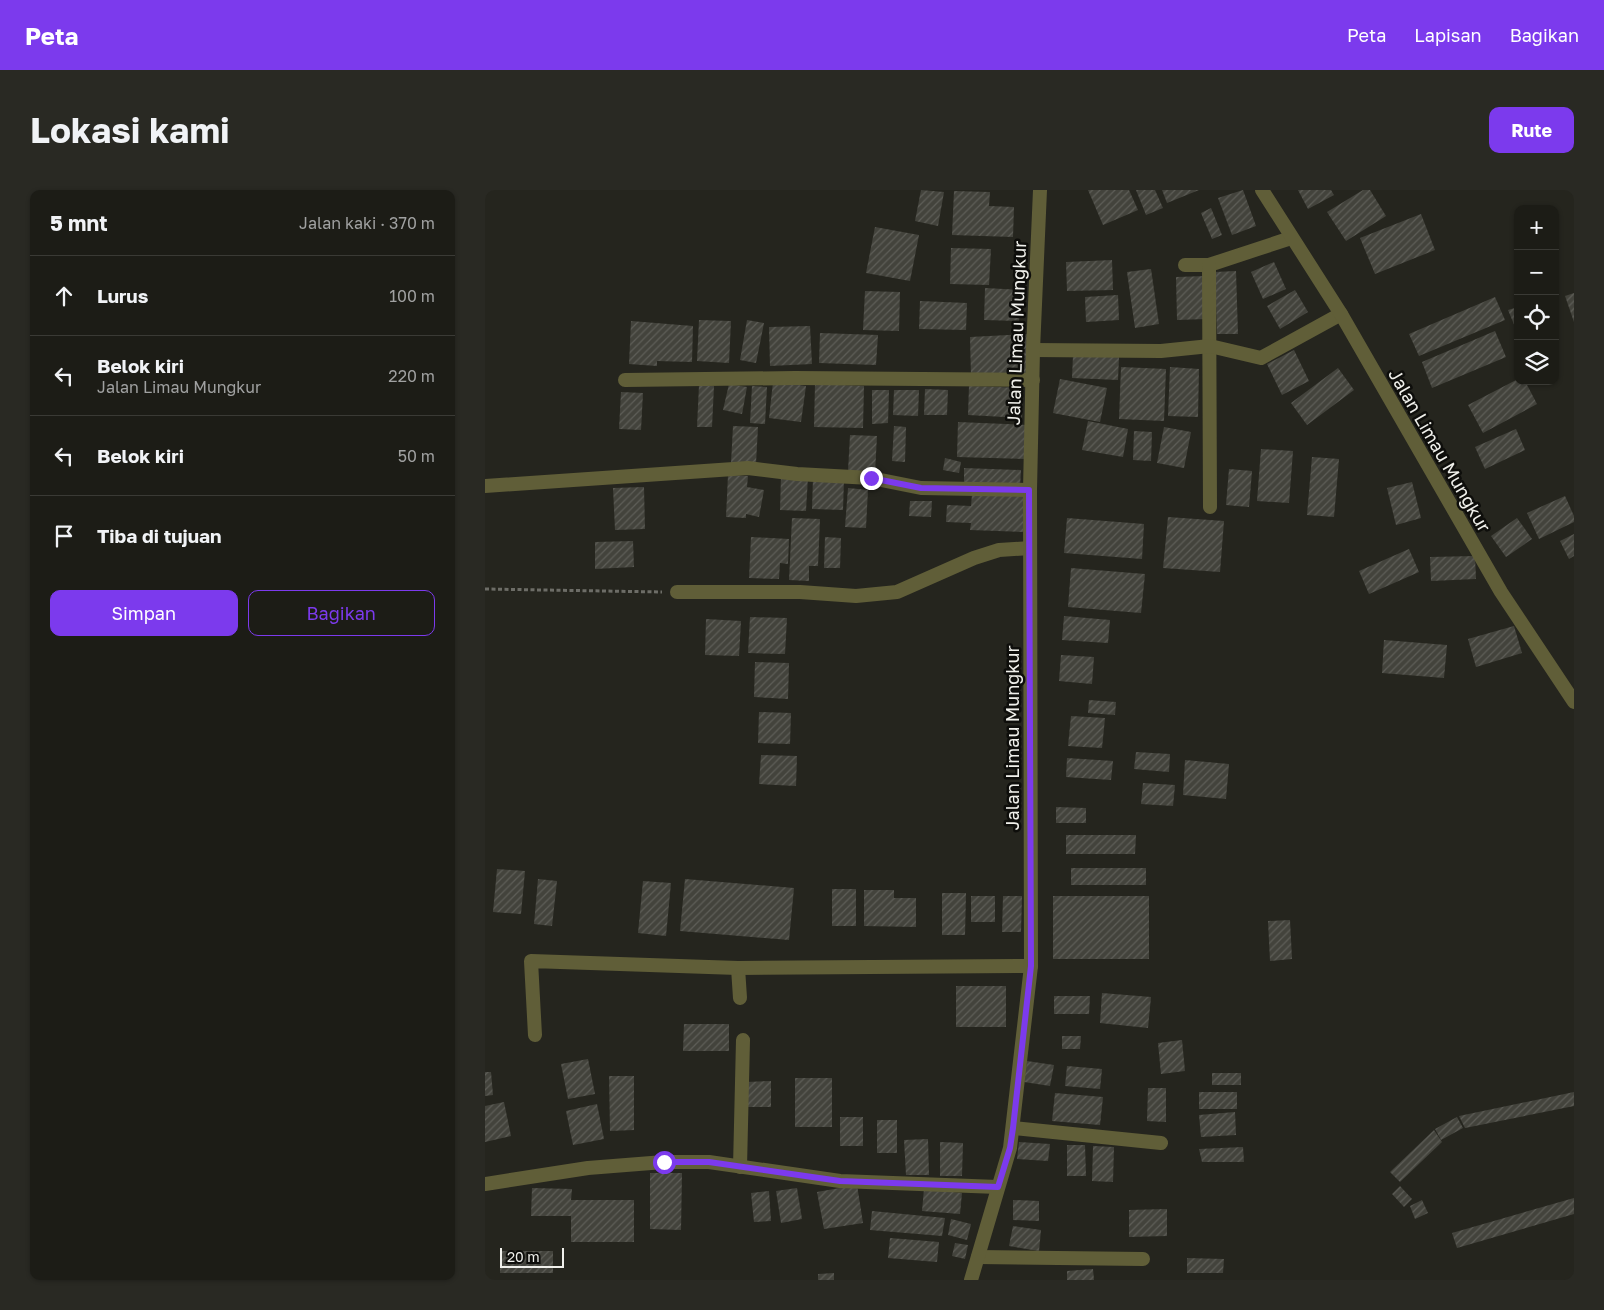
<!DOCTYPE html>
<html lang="id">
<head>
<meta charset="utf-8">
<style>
	:root { --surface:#1c1c16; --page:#292923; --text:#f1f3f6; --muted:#a0a1a1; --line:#3a3a35; --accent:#7c3aed }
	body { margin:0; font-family:"Golos Text",sans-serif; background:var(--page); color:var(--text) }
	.controls { position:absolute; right:15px; top:15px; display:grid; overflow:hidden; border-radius:10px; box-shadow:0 1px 4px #0004 }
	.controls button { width:45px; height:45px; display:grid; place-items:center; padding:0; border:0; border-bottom:1px solid var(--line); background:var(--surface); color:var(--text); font:25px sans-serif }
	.scale { position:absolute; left:15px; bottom:12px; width:64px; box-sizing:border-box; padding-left:5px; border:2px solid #f0f0eb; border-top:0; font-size:14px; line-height:18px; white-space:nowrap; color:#f0f0eb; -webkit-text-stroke:4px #0e0e0b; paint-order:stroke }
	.stop { position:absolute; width:15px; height:15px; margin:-11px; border:4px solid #7c3aed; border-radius:50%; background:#fff }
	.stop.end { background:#7c3aed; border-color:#fff; box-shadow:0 1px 5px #0008 }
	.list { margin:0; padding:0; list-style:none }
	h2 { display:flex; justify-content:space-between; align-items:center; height:65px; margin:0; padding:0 20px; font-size:21px }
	h2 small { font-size:16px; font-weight:400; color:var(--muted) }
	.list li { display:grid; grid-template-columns:32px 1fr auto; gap:15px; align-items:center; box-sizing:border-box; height:80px; padding:0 20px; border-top:1px solid var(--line) }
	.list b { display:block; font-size:19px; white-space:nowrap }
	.list p { margin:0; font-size:16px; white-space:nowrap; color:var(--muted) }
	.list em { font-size:16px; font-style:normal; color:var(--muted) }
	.actions { display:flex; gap:10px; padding:15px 20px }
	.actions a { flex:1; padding:11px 0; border:1px solid var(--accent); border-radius:10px; text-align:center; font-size:18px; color:var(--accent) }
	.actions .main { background:var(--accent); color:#fff }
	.icon { flex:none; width:28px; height:28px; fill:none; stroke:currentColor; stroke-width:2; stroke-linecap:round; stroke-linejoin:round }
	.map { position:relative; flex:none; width:1089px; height:1090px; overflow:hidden; border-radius:10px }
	header { display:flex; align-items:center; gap:30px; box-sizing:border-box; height:70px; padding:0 25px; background:var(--accent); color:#fff }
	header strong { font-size:24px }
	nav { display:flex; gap:28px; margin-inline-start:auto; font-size:18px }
	.intro { display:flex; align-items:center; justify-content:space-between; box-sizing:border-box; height:120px; padding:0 30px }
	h1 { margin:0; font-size:35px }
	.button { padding:12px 22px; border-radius:10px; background:var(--accent); color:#fff; font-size:18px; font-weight:700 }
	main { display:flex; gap:30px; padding:0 30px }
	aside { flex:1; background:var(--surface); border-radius:10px; box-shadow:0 1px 4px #0004 }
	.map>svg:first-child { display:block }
</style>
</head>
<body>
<header>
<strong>Peta</strong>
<nav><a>Peta</a><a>Lapisan</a><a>Bagikan</a></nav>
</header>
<div class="intro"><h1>Lokasi kami</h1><a class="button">Rute</a></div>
<main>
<aside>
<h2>5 mnt<small>Jalan kaki · 370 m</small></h2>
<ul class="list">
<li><svg class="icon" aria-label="ahead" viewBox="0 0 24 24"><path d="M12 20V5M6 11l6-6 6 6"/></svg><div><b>Lurus</b></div><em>100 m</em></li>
<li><svg class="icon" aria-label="left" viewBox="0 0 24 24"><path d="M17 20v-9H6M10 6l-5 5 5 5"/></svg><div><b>Belok kiri</b><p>Jalan Limau Mungkur</p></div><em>220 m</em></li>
<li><svg class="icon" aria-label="left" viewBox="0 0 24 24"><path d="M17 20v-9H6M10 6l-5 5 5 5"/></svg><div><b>Belok kiri</b></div><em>50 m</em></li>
<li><svg class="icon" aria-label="arrive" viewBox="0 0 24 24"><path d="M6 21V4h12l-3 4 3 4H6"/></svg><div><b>Tiba di tujuan</b></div></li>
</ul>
<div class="actions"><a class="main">Simpan</a><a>Bagikan</a></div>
</aside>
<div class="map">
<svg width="1089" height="1090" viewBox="0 0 1089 1090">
	<defs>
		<pattern id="building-hatch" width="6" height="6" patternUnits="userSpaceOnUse" patternTransform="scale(1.25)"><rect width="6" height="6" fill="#43433c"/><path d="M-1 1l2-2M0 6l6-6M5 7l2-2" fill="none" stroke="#5e5e58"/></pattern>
	</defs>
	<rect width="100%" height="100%" fill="#25251e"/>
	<g fill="url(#building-hatch)">
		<path d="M436,0L459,2L453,36L430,31Z"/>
		<path d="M603,0H644L653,20L618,35Z"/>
		<path d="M651,0H670L678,18L661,25Z"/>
		<path d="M677,0H714L682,13Z"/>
		<path d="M758,0L771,36L747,45L733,8Z"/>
		<path d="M813,0H846L849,5L823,19Z"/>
		<path d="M878,0H885L901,26L861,51L842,22Z"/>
		<path d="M469,1L505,2L504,16L529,17L528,47L467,45Z"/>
		<path d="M726,18L737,45L727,49L716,23Z"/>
		<path d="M936,24L950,60L890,84L875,48Z"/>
		<path d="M390,37L434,45L425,91L381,83Z"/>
		<path d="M466,58L506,59L504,95L465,94Z"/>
		<path d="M627,70L628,100L582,101L581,72Z"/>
		<path d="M789,72L801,99L778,109L766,82Z"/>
		<path d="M666,79L674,134L650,138L642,82Z"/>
		<path d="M751,81L753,144H732L730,82Z"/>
		<path d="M721,86L722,129L692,130L691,87Z"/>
		<path d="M500,98L536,100L534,131L499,130Z"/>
		<path d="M810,100L823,122L795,139L782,116Z"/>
		<path d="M380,101L415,102L414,141L378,140Z"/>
		<path d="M1089,103V132L1080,106Z"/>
		<path d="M633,105L634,130L601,132L600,107Z"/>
		<path d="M1010,107L1020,130L934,166L924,144Z"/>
		<path d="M435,111L482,113L481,140L434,139Z"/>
		<path d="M1033,117V144L1023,120Z"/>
		<path d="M214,130L246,131L244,173L212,171Z"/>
		<path d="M262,130L279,133L271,173L255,170Z"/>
		<path d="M146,131L208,136L207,172L172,171V176L144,174Z"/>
		<path d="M325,136L327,174L285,176L284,137Z"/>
		<path d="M1010,141L1021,167L947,198L937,172Z"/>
		<path d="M335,143L393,145L391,175L334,173Z"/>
		<path d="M544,144L545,184L486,187L485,147Z"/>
		<path d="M809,160L824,191L797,205L782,174Z"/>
		<path d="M588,165L634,167L633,190L587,188Z"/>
		<path d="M636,177L681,179L679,231L634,229Z"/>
		<path d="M685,177L714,179L713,227L683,226Z"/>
		<path d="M853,178L869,200L822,235L806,213Z"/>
		<path d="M575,189L622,198L615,232L568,223Z"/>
		<path d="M1033,189V191H1040L1052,214L998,243L983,215Z"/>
		<path d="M288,192L321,196L316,232L284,228Z"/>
		<path d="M244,194L262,197L257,224L238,220Z"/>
		<path d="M330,194L379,196L378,238L329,237Z"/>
		<path d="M214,195L229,196L227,237H212Z"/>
		<path d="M267,196L282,197L280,234L265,233Z"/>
		<path d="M484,196L538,198L537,228L483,225Z"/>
		<path d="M440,199L463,200L462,225H439Z"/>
		<path d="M387,200H404L403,233L387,234Z"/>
		<path d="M409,200H434L433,226L408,225Z"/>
		<path d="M136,202L158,203L156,240L134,239Z"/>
		<path d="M603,231L643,239L638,267L597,260Z"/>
		<path d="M473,232L542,235L541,269L472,267Z"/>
		<path d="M248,236L273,237L271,274L246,273Z"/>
		<path d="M409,236L421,237L420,272L407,271Z"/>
		<path d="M679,237L706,242L699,278L672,273Z"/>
		<path d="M1031,239L1040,260L1000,279L990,257Z"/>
		<path d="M649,241L667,242L666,271L648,270Z"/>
		<path d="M365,245L392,246L390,283L363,281Z"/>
		<path d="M776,259L808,261L804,313L772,311Z"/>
		<path d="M827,267L854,269L849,327L822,325Z"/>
		<path d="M460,268L476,272L474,283L458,280Z"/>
		<path d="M479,278L536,280L535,297L479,294Z"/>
		<path d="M744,279L767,281L764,317L741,315Z"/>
		<path d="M243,285L263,286L262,297L279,300L274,327L261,324V328L241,327Z"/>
		<path d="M296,286L323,287L321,321L295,320Z"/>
		<path d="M328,288L359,289L358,320L327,319Z"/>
		<path d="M927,292L936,328L911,335L902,298Z"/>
		<path d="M159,297L160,339L130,340L128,298Z"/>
		<path d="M363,298L383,300L381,338L360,337Z"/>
		<path d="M487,304L539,306L538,342L485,340L486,333L461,332L462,315L486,316Z"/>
		<path d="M1080,306L1089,326V332L1054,349L1042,323Z"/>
		<path d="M425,311H447L446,327L424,326Z"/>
		<path d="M683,327L739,331L735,382L678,378Z"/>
		<path d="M307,328L335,329L333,376H324V391L304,390Z"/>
		<path d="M582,328L659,334L657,369L579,363Z"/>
		<path d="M1032,328L1047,349L1021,367L1006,346Z"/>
		<path d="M1089,344V366L1084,369L1075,351Z"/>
		<path d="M266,347L304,349L303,374L295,373L294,389L264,388Z"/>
		<path d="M340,347L356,348L355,378H339Z"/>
		<path d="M148,351L149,377L110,379V352Z"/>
		<path d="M924,359L934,382L884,404L874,381Z"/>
		<path d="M990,366L991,389L946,391L945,367Z"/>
		<path d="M586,378L660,384L656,423L583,417Z"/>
		<path d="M579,426L625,430L623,453L577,450Z"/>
		<path d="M265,427L302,428L300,464L263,463Z"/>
		<path d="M221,429L256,431L254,466L220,465Z"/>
		<path d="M1029,436L1037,463L991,477L983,449Z"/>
		<path d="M899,450L962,455L959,488L897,483Z"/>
		<path d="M576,465L609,467L607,494L574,491Z"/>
		<path d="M270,472L304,473L303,509L269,507Z"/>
		<path d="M604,510L631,512L630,525L603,523Z"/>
		<path d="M274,522L306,523L305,554L273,553Z"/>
		<path d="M586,526L620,528L617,558L583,556Z"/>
		<path d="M651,562L685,564L684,582L649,579Z"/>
		<path d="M276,565L312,566L311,596L274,594Z"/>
		<path d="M582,568L628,571L626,590L581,587Z"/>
		<path d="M700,570L744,574L741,609L698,605Z"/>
		<path d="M658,593L690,595L688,616L656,614Z"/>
		<path d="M571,617L601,618V633H571Z"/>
		<path d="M581,645H651L650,664H581Z"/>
		<rect x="586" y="678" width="75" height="17"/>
		<path d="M12,679L40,681L36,724L8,722Z"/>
		<path d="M53,689L72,691L67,736L49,734Z"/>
		<path d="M200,689L309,698L304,750L195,741Z"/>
		<path d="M158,691L186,693L181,746L153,743Z"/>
		<rect x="347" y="699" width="24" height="37"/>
		<path d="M379,700H409V708H431V737L379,736Z"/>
		<path d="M457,703H481L480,745H457Z"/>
		<rect x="486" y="706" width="24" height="26"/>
		<path d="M518,706H537L536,742H517Z"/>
		<rect x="568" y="706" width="96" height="63"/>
		<path d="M805,730L807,769L785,771L783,731Z"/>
		<rect x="471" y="796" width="50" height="41"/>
		<path d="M617,803L666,807L663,838L615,833Z"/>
		<path d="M569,806H605L604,824H569Z"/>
		<path d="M199,834H244V861H198Z"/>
		<path d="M577,846H596L595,859H577Z"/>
		<path d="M697,850L700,881L676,884L673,853Z"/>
		<path d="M103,869L110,904L83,909L76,874Z"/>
		<path d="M542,871L569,875L565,896L539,892Z"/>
		<path d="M582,876L617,879L615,899L580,896Z"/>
		<path d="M0,882H6L8,905L0,906Z"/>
		<rect x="727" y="883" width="29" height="12"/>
		<path d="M124,886H149V940L125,941Z"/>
		<rect x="310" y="888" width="37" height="49"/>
		<path d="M286,891V917H261V892Z"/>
		<path d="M663,898H681V932L662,931Z"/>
		<rect x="714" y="902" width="38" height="17"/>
		<path d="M1089,902V916L980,938L974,926Z"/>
		<path d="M570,903L618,907L615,935L567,931Z"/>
		<path d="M19,912L26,946L0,952V916Z"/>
		<path d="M112,914L119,949L88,955L81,921Z"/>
		<path d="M750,922L751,945L716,947L714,925Z"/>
		<rect x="355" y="927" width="23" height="29"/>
		<path d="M972,927L978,938L956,950L950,939Z"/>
		<rect x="392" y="930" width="20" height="33"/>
		<path d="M949,940L957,952L915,992L905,982Z"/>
		<path d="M443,949L444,985H421L419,950Z"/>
		<path d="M455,952L478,953L477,986H455Z"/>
		<path d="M534,952L565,954L563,971L532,969Z"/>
		<path d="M582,955H600L601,986H582Z"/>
		<path d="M608,956L629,957L628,992L607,991Z"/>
		<path d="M758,957L759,972H717L714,959Z"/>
		<path d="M165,983H197L196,1040L165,1039Z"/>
		<path d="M372,995L378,1033L339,1039L332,1002Z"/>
		<path d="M915,996L927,1009L919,1017L907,1004Z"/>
		<path d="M47,998L87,999L86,1010H149V1052H86V1026H46Z"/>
		<path d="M312,998L317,1029L296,1033L291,1001Z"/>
		<path d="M439,999L477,1003L475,1024L437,1021Z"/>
		<path d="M284,1001L286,1031L269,1032L266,1003Z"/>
		<path d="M1089,1008V1024L972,1058L967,1043Z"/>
		<path d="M528,1010L554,1011V1031L528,1030Z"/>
		<path d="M937,1010L943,1023L930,1029L925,1016Z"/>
		<path d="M682,1019V1046L644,1047V1020Z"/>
		<path d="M387,1021L460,1028L457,1046L385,1040Z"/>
		<path d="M466,1029L486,1034L482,1050L463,1045Z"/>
		<path d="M528,1036L556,1040L554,1061L524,1056Z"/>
		<path d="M405,1048L454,1052L452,1072L403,1068Z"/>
		<path d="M470,1053L483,1055L480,1069L467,1066Z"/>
		<rect x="15" y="1061" width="53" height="22"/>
		<path d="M702,1068L739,1069L738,1083H702Z"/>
		<path d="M608,1079L609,1090H582V1081Z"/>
		<path d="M349,1083V1090H333V1084Z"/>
	</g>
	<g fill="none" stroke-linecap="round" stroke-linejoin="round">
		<path stroke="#6d6d67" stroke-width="3" stroke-dasharray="4 2.5" stroke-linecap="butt" d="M0,399L177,402"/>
		<g stroke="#605e38" stroke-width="14">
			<path d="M700,75H724L806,48"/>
			<path d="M724,75L725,317"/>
			<path d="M548,160L676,161L725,156L776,168L856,124"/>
			<path d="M140,190L310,188L548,190"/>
			<path d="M0,296L263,278L312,284L386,288L436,298L545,300"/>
			<path d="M192,402H315L371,406L412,402L489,368L514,360L545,358"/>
			<path d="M253,778L255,808"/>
			<path d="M50,845L46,771L253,778L546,776"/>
			<path d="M528,938L676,953"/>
			<path d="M255,977L258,850"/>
			<path d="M0,994L103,978L179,972H224L355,991L513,997"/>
			<path d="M493,1067L658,1069"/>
			<path d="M486,1090L525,958L546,776L545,300L548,160L555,0"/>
		</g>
		<path stroke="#605e38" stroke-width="14" d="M777,0L856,124L1016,402L1089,512"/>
	</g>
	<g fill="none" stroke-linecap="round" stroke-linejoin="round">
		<path stroke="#7c3aed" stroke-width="6" d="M179,972H224L355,991L513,997L525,958L528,938L546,776L544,300L436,298L386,288"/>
	</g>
	<g text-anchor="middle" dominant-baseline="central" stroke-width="5" stroke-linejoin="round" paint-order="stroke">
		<g font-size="18" fill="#f0f0eb" stroke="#0e0e0b">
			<text transform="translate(531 143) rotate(-88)">Jalan Limau Mungkur</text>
			<text transform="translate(955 260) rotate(60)">Jalan Limau Mungkur</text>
			<text transform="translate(527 548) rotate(-90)">Jalan Limau Mungkur</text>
		</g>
	</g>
</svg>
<div class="controls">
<button>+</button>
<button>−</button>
<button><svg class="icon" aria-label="locate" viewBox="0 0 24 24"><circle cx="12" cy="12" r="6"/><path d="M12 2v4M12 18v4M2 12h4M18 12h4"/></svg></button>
<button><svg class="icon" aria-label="layers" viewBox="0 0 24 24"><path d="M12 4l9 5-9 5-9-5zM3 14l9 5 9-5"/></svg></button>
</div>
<div class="scale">20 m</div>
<div class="stop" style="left:179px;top:972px"></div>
<div class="stop end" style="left:386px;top:288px"></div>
</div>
</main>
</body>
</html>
